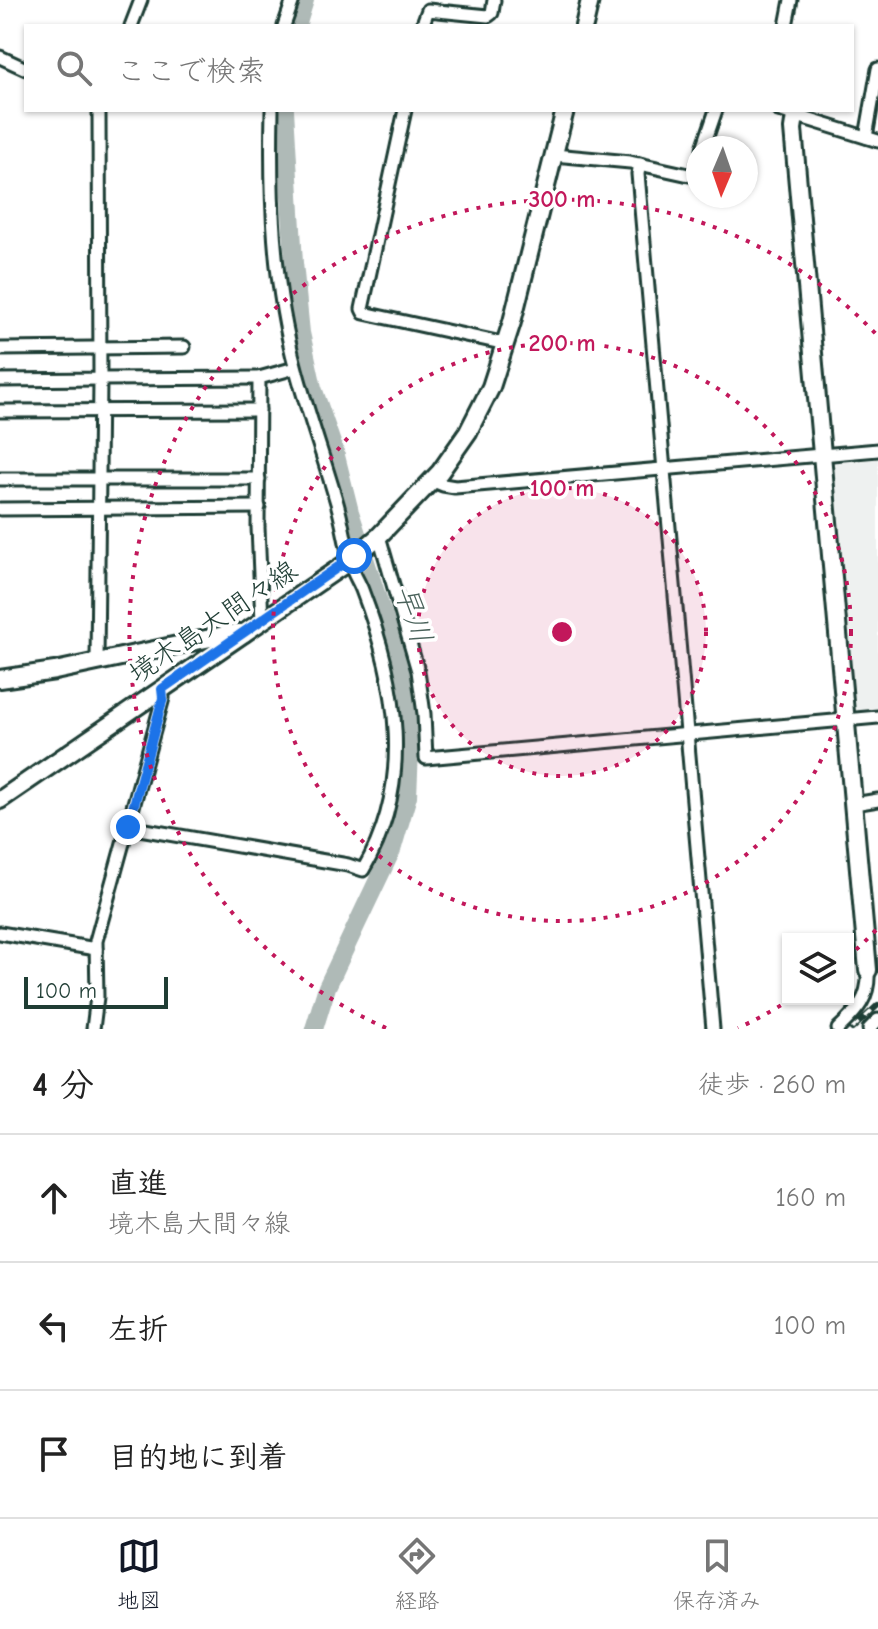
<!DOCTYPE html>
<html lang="ja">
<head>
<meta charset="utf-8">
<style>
	:root { --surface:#fff; --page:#f2f2f2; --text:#222; --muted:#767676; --line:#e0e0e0; --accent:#111827 }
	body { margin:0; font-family:"Comic Neue","Klee One",sans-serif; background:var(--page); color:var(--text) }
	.controls { position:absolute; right:24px; bottom:24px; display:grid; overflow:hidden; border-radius:0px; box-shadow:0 2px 6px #0004 }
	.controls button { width:72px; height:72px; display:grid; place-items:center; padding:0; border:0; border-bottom:2px solid var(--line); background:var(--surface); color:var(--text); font:40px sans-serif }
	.compass { position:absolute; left:686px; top:136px; width:72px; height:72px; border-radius:50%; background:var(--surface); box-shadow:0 2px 6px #0004; rotate:182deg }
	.scale { position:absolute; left:24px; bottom:20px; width:144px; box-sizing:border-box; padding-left:8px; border:4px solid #1f3d34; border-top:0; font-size:22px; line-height:28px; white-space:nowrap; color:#1f3d34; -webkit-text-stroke:6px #fff; paint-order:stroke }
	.stop { position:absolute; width:24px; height:24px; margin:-18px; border:6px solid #1a73e8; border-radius:50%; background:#fff }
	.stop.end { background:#1a73e8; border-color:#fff; box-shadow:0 2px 8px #0008 }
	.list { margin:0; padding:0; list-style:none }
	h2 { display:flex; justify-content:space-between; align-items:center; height:104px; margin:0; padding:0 32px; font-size:34px }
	h2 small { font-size:26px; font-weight:400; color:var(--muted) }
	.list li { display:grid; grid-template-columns:52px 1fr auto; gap:24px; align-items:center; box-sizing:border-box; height:128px; padding:0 32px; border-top:2px solid var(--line) }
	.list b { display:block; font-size:30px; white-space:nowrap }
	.list p { margin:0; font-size:26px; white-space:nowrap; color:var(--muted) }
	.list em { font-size:26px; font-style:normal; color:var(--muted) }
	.icon { flex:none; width:44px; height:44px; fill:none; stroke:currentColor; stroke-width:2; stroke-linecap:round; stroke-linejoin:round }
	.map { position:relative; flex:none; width:878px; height:1029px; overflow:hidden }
	.search { position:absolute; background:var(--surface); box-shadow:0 2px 6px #0004; left:24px; right:24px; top:24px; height:88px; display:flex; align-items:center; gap:20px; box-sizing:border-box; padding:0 28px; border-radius:0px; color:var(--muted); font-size:30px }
	.sheet { height:488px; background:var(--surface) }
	nav { display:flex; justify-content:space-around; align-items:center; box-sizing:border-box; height:112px; border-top:2px solid var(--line); background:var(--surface); font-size:22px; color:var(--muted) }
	nav a { display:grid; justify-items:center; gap:4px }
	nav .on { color:var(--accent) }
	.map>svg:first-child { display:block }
</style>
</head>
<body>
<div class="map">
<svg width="878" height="1029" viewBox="0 0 878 1029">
	<rect width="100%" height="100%" fill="#fff"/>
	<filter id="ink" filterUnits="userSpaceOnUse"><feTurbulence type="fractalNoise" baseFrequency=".0125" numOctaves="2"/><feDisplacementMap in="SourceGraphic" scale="16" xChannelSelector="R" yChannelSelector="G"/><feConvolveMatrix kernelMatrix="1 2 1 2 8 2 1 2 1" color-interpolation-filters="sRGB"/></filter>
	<g filter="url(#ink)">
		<path fill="#eef1f0" d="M878,459V713L857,715L832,467L836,463Z"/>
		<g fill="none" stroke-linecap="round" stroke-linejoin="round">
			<g stroke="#afbab7" stroke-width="18">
				<path d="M297,26L305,0"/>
				<path d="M285,110L294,263L301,333L313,388L335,452L350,512L401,670L411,727L408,796L392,850L327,987L314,1029"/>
			</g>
			<g stroke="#1f3d34" stroke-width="17">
				<g id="street">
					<path d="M131,26L141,0"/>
					<path d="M284,26L293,0"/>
					<path d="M422,26L428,10L488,16L492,13L494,0"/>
					<path d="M786,26L791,0"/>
					<path d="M0,57L26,69"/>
					<path d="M405,110L362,309L364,313L506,344"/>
					<path d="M778,110L878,141"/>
					<path d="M866,137L878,69"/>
					<path d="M703,148L716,110"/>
					<path d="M554,155L630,162L689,175L695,172L698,164"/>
					<path d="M640,164L638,174L713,1029"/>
					<path d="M0,349L184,347"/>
					<path d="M0,380L100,379L99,110"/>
					<path d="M0,411L259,410"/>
					<path d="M0,479H259"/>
					<path d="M433,481L443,485L455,487L878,450"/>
					<path d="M0,509L259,507"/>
					<path d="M379,536L418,671L424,714L426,758L878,717"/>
					<path d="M262,622L258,527L259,378L295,368"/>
					<path d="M97,662L100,379L259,378"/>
					<path d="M854,804L878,800"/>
					<path d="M128,827L348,865L363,870C415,782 397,681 362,590C359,582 354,575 352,568C346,547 343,524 337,503C324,458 308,414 296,369C273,285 270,197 272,110"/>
					<path d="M0,933L96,949"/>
					<path d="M93,1029L97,997L96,941L163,698L162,689"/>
					<path d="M838,1029C857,1011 870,998 868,970"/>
					<path d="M869,1029L878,1020"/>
				</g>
			</g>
			<g stroke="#1f3d34" stroke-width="22">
				<g id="secondary">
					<path d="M584,26L590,0"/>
					<path d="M795,116L793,129L868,970"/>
					<path d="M0,679L55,671L234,633H244"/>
					<path d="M0,800L351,560L379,536L440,472L468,432L491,387L512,322L565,110"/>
				</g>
			</g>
			<use href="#street" stroke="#fff" stroke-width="11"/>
			<use href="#secondary" stroke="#fff" stroke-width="16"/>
			<g stroke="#1f3d34" stroke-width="6">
				<path id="rail" d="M852,1029L878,1005"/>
			</g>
			<use href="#rail" stroke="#fff" stroke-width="3" stroke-dasharray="9" stroke-linecap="butt"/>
		</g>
	</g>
	<g fill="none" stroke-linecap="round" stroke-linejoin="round" filter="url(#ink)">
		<path stroke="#1a73e8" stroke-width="10" d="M128,827L163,698L162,689L354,556"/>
	</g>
	<circle cx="562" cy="632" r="144" fill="#c2185b" fill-opacity=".12"/>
	<g fill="none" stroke="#c2185b" stroke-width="4" stroke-dasharray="4 8">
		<circle cx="562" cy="632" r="144"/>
		<circle cx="562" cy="632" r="289"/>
		<path d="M876 930A433 433 0 0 1 849 956M791 999A433 433 0 0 1 738 1028M386 1028A433 433 0 1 1 876 334"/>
	</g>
	<g text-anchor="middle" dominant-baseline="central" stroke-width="7" stroke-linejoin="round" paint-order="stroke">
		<g font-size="28" fill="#1f3d34" stroke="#fff">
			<text transform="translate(213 622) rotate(-34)">境木島大間々線</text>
		</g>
		<g font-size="30" font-style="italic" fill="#4a625b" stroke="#fff">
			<text transform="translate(413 614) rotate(72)">早川</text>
		</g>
	</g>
	<circle cx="562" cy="632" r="12" fill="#c2185b" stroke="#fff" stroke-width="4"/>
	<g font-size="24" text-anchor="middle" font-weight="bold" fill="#c2185b" stroke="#fff" stroke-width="7" stroke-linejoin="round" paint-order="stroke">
		<text x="562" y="207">300 m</text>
		<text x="562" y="351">200 m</text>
		<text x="562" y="496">100 m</text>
	</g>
</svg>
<div class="controls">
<button><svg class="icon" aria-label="layers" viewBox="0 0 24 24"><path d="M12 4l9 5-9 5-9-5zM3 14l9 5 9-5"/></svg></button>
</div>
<svg class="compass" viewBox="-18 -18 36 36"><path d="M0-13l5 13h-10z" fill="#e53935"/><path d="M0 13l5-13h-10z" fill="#767676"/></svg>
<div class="scale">100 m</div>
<div class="stop" style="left:354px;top:556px"></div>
<div class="stop end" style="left:128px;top:827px"></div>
<div class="search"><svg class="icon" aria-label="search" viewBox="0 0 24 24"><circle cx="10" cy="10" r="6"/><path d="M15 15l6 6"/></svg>ここで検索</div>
</div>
<section class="sheet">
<h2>4 分<small>徒歩 · 260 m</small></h2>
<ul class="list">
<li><svg class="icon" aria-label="ahead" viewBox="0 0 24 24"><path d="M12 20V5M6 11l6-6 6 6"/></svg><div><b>直進</b><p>境木島大間々線</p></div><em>160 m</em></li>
<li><svg class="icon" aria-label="left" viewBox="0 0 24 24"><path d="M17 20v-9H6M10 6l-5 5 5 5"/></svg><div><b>左折</b></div><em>100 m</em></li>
<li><svg class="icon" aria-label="arrive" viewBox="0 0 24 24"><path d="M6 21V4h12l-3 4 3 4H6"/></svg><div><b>目的地に到着</b></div></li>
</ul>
</section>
<nav>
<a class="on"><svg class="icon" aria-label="map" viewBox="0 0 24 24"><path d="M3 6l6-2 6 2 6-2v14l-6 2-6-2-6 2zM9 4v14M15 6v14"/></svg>地図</a>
<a><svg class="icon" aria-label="directions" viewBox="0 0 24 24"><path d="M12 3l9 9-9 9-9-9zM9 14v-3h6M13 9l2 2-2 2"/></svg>経路</a>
<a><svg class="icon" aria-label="saved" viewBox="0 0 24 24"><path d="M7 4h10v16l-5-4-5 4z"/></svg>保存済み</a>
</nav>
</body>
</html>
